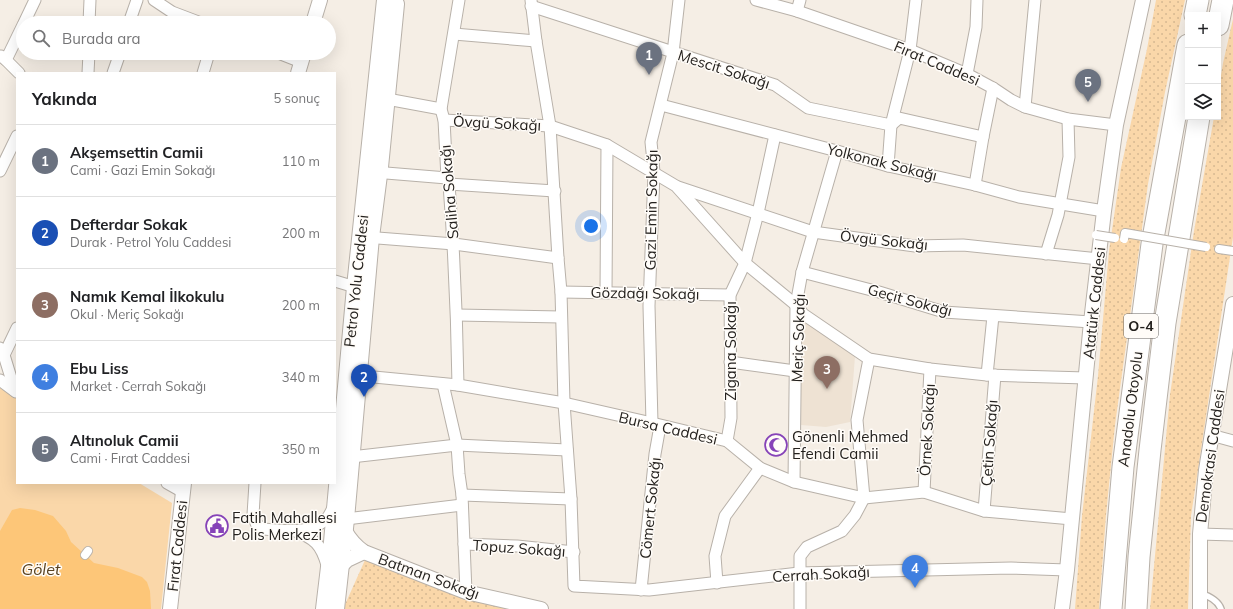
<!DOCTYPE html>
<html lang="tr">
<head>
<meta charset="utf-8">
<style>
	:root { --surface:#fff; --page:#f2f2f2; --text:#202124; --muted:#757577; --line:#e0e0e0; --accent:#0b8043 }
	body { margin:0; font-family:Mulish,sans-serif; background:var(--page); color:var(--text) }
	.controls { position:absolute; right:12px; top:12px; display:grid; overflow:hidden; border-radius:0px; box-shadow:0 4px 16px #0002 }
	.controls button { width:36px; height:36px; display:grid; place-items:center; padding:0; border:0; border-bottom:1px solid var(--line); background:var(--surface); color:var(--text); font:20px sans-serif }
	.you { position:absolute; left:591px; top:226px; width:14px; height:14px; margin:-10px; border:3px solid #fff; border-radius:50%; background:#1a73e8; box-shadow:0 0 0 6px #1a73e833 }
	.badge { display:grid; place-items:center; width:26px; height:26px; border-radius:50%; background:var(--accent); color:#fff; font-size:13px; font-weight:700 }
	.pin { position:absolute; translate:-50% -33px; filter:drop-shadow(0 1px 2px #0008) }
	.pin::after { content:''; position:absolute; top:21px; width:14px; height:12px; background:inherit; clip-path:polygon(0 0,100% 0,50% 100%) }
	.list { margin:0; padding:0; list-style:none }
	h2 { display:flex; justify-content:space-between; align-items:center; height:52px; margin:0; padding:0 16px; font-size:17px }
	h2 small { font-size:13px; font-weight:400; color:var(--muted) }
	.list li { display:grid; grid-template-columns:26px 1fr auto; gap:12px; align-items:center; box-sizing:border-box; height:72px; padding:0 16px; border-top:1px solid var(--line) }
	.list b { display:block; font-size:15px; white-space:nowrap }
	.list p { margin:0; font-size:13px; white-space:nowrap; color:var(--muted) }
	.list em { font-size:13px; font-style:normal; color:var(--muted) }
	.icon { flex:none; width:22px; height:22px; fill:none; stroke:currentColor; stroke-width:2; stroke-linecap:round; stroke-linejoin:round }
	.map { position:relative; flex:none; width:1233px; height:609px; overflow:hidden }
	.search { position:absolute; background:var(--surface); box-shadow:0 4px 16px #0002; left:16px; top:16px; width:320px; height:44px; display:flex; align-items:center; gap:10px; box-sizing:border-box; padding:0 14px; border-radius:22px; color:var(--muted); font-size:15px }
	.panel { position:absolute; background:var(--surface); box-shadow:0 4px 16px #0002; left:16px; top:72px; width:320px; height:412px; border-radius:0px }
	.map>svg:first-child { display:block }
</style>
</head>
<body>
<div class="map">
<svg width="1233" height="609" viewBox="0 0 1233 609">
	<defs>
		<pattern id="grass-dots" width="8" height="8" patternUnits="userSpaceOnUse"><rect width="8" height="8" fill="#fad7a9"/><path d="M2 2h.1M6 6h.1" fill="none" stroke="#d6b891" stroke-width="1.8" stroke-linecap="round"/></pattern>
	</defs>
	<rect width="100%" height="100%" fill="#f5eee5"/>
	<path fill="#eee2d3" d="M801,320L855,356L850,422L826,427L801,425Z"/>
	<g fill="url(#grass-dots)">
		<path d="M1156,0H1185L1165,92L1148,184L1115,425L1106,515L1099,609H1075L1082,516L1098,376L1109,251L1121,168L1147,49Z"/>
		<path d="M1233,19V237L1191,516L1188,609H1150L1170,395L1194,231L1214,117H1218V94L1223,63Z"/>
		<path d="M365,560L483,602L516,609H343Z"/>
	</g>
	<path fill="#fad7a9" d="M0,388L17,399V483H139L172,503L161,609H0Z"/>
	<path fill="#fdc678" d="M20,508L35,510L53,516L66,531L71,542L94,563L118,568L142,577L147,582L150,591L151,609H0V531L12,510Z"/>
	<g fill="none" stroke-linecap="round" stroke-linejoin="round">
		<g stroke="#b8b1a9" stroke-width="8">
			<path id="service" d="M1200,593C1209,596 1218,600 1221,609"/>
		</g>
		<g stroke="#b8b1a9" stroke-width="10">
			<g id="pedestrian">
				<path d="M1219,249L1233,251"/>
				<path d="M85,555L88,551"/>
			</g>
		</g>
		<g stroke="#b8b1a9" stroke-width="13">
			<g id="minor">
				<path d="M154,0L172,12L201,23"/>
				<path d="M531,0L536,41L550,126L558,258L561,292L564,403L571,499L574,586L649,590L799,573L1011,568L1067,570"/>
				<path d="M756,0L797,11L910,50L967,74L993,88L1011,100L1025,107L1068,119L1116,125"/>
				<path d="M531,6L775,85L808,108L891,125L899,118L983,137"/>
				<path d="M797,11L800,0"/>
				<path d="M24,23L35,0"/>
				<path d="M89,23L90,0"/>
				<path d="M129,23L137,0"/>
				<path d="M454,34L536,41"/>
				<path d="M278,53L301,62"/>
				<path d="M1,56L6,60L19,73"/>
				<path d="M6,60L23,25"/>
				<path d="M88,73L89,53"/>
				<path d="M113,73L120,53"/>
				<path d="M203,73L209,53"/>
				<path d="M967,74L976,27L977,0"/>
				<path d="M387,99L441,109"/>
				<path d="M661,105L837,151L888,166L975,185L1019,197L1104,211"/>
				<path d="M1025,107L1035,0"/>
				<path d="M444,120L550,126L607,145L676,186L745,263L796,305L803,314L869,359L930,369L987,375L1086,378"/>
				<path d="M888,166L891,125L910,50L916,0"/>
				<path d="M0,171L17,136"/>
				<path d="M374,172L447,178"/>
				<path d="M449,184L555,191"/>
				<path d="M975,185L983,137L993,88"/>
				<path d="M678,187L813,232L915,246L963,245L1099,259"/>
				<path d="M365,237L454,244L558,258"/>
				<path d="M1046,254L1058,215L1069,157L1068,119"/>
				<path d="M802,272L879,292L944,312L1091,322"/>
				<path d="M335,281L355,287"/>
				<path d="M561,292L730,295"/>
				<path d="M606,293L607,145"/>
				<path d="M457,315L561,317"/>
				<path d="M0,348L4,355L15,391"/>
				<path d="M4,355L17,328"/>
				<path d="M730,362L795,371"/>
				<path d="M353,375L458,385L564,403L652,423L727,441L760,468L794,482L864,498L924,492L984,511L1072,519"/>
				<path d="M987,375L993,316"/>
				<path d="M0,380L16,392"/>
				<path d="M443,384L457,445L459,474L462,495L466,592"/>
				<path d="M458,385C457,318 454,251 449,184L447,178L444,120L441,109L459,0"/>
				<path d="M652,423L649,306L654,172L651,142L673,53L679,0"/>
				<path d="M1211,435L1233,441"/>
				<path d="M727,441L731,418L730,295L745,263L758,213L775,135"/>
				<path d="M351,457L457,445L567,450"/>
				<path d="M794,482L796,305L802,272L837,151"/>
				<path d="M167,483L183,492"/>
				<path d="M255,483L253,515L256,523L262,529C283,530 312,536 328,517C330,514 332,510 334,506"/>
				<path d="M924,492L930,369"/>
				<path d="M462,495L571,499"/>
				<path d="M984,511L995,375"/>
				<path d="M346,519L462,505"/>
				<path d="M295,531C315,539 321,544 327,565"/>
				<path d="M1200,534L1233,535"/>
				<path d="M464,544L517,546L574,552"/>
				<path d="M717,583L715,556L725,516L760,468"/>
				<path d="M641,590L655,454L660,426"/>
				<path d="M800,609V556L807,547L842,531L855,515L864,498L857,420L869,359"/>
			</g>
		</g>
		<g stroke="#b8b1a9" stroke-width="16">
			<g id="tertiary">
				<path d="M313,23L320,0"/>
				<path d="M298,73L304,53"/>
				<path d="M345,531C350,540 355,546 364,552L466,592L541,609"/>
				<path d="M341,566L347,560L364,552"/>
				<path d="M170,609L184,483"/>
				<path d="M1062,609L1067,570L1091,322L1104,211L1116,125L1143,0"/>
				<path d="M1200,609V534L1206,470L1233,304"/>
			</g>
		</g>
		<g stroke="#b8b1a9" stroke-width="18">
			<g id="secondary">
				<path d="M324,609L332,542L355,287L385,0"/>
				<path d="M336,609L346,519L371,237L380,167L396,4"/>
			</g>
		</g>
		<g stroke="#b8b1a9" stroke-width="23">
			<g id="motorway">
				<path d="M1195,15L1198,0"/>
				<path d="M1218,25L1223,0"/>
				<path d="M1111,609L1123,467L1152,244L1188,45"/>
				<path d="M1136,609L1139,557L1150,450L1165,323L1199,117"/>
			</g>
		</g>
		<use href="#service" stroke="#fff" stroke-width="5.5"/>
		<use href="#pedestrian" stroke="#fff" stroke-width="8"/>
		<use href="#minor" stroke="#fff" stroke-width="11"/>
		<use href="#tertiary" stroke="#fff" stroke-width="14"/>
		<use href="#secondary" stroke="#fff" stroke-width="16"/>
		<use href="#motorway" stroke="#fff" stroke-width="21"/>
		<g stroke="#b8b1a9" stroke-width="10" stroke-linecap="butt">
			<g id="pedestrian-bridge">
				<path d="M1096,235L1115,238"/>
				<path d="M1124,239L1125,233L1206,247"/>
			</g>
		</g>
		<use href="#pedestrian-bridge" stroke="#fff" stroke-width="8"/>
	</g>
	<defs>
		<g id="mosque-ring" transform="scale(1.15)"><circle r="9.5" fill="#fffcf8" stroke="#8643b8" stroke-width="1.5"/><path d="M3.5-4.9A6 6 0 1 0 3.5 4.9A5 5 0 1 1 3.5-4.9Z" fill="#8643b8"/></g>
		<g id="civic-ring" transform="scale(1.15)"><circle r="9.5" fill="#fffcf8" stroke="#8643b8" stroke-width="1.5"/><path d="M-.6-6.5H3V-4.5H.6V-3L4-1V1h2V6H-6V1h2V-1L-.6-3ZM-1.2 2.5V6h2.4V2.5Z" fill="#8643b8"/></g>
	</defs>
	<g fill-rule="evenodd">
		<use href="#mosque-ring" x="776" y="445"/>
		<use href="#civic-ring" x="217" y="526"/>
	</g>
	<g text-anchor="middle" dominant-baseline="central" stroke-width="3" stroke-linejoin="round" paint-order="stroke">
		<rect fill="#fffcf8" stroke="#66635f" stroke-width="1" x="1124" y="314" width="34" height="24" rx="3"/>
		<g font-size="14" font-weight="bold" fill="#24211e">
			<text x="1141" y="326">O-4</text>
		</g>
		<g font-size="15" fill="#24211e" stroke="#fffcf8">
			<text transform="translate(937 63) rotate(23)">Fırat Caddesi</text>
			<text transform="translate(724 69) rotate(18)">Mescit Sokağı</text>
			<text transform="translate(497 123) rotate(3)">Övgü Sokağı</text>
			<text transform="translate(882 162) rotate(14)">Yolkonak Sokağı</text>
			<text transform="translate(449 192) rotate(-95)">Saliha Sokağı</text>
			<text transform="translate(651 210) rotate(-89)">Gazi Emin Sokağı</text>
			<text transform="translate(884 240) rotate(6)">Övgü Sokağı</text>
			<text transform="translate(356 281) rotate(-84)">Petrol Yolu Caddesi</text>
			<text transform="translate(645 293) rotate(1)">Gözdağı Sokağı</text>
			<text transform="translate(910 300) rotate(15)">Geçit Sokağı</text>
			<text transform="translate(1094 303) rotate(-84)">Atatürk Caddesi</text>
			<text transform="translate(798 338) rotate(-88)">Meriç Sokağı</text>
			<text transform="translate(730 351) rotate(-90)">Zigana Sokağı</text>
			<text transform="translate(1130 409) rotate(-83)">Anadolu Otoyolu</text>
			<text transform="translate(668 428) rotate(13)">Bursa Caddesi</text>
			<text transform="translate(927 430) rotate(-87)">Örnek Sokağı</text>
			<text transform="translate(989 443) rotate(-86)">Çetin Sokağı</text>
			<text transform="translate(1210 456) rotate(-82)">Demokrasi Caddesi</text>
			<text transform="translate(650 508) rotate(-84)">Cömert Sokağı</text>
			<text transform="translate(177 546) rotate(-84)">Fırat Caddesi</text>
			<text transform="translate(519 548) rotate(4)">Topuz Sokağı</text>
			<text transform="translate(821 574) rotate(-3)">Cerrah Sokağı</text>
			<text transform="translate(429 576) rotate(20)">Batman Sokağı</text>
		</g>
		<g font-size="15" fill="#24211e" stroke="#fffcf8" text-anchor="start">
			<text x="792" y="436">Gönenli Mehmed<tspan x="792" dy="17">Efendi Camii</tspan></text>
			<text x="232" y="517">Fatih Mahallesi<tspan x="232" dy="17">Polis Merkezi</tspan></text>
		</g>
		<g font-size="16" font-style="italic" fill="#594221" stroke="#fffcf8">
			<text x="41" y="569">Gölet</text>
		</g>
	</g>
</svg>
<div class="controls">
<button>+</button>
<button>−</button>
<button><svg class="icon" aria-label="layers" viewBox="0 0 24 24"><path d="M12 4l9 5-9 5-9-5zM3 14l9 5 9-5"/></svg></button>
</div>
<div class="you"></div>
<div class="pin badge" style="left:649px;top:75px;background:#6b7280">1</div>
<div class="pin badge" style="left:364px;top:397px;background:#1a4fb4">2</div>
<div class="pin badge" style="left:827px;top:389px;background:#8d6e63">3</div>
<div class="pin badge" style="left:915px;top:588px;background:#3f7fe0">4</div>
<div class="pin badge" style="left:1088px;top:102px;background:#6b7280">5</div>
<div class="search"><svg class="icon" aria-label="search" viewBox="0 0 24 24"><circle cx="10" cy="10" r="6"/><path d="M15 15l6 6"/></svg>Burada ara</div>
<section class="panel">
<h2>Yakında<small>5 sonuç</small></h2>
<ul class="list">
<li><span class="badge" style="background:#6b7280">1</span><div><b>Akşemsettin Camii</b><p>Cami · Gazi Emin Sokağı</p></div><em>110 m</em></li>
<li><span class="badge" style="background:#1a4fb4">2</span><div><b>Defterdar Sokak</b><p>Durak · Petrol Yolu Caddesi</p></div><em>200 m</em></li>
<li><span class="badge" style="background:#8d6e63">3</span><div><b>Namık Kemal İlkokulu</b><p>Okul · Meriç Sokağı</p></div><em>200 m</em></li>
<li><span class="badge" style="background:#3f7fe0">4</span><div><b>Ebu Liss</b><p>Market · Cerrah Sokağı</p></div><em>340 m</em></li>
<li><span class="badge" style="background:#6b7280">5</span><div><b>Altınoluk Camii</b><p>Cami · Fırat Caddesi</p></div><em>350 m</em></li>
</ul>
</section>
</div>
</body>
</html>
